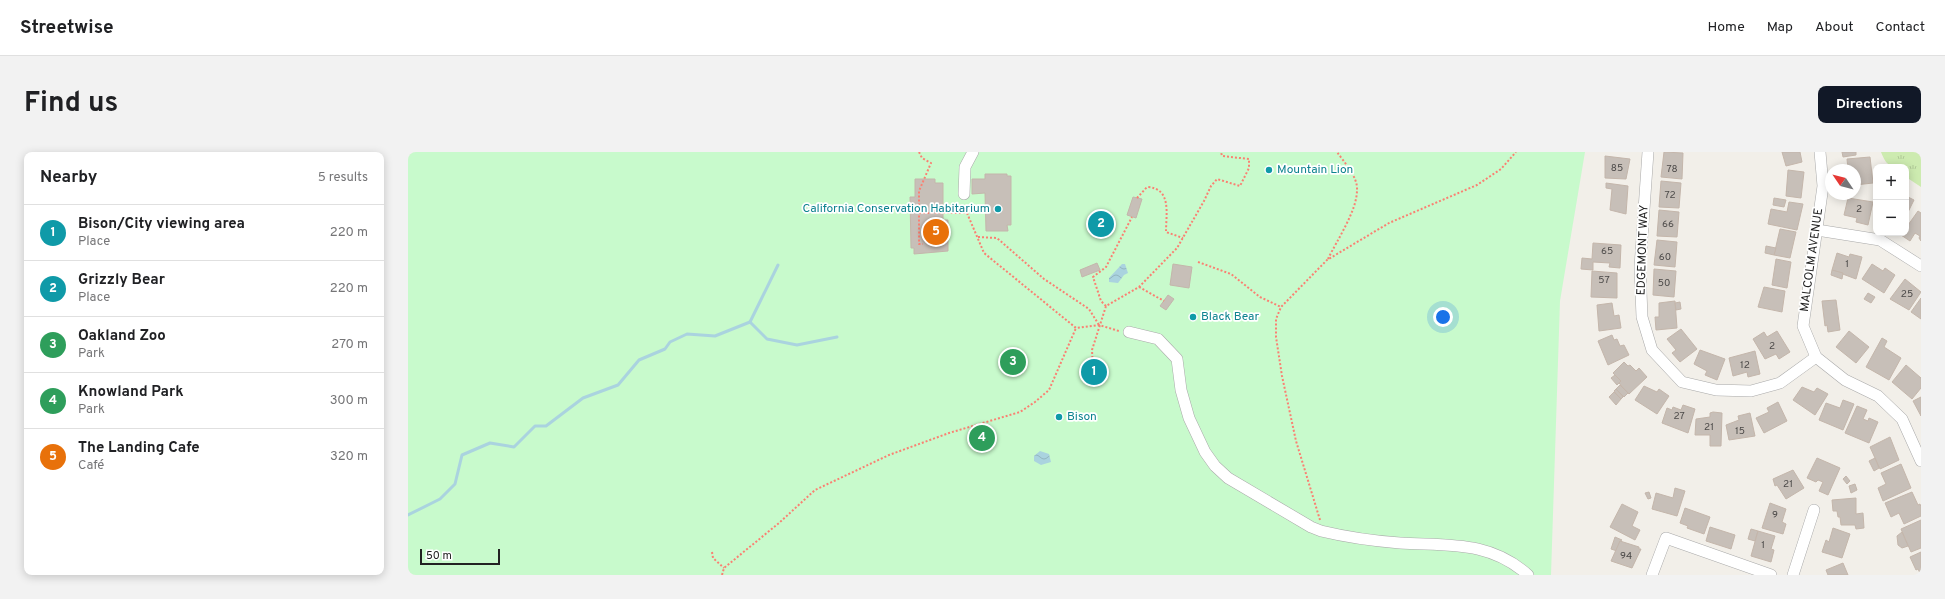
<!DOCTYPE html>
<html lang="en">
<head>
<meta charset="utf-8">
<style>
	:root { --surface:#fff; --page:#f2f2f2; --text:#202124; --muted:#757577; --line:#e0e0e0; --accent:#111827 }
	body { margin:0; font-family:Overpass,sans-serif; background:var(--page); color:var(--text) }
	.controls { position:absolute; right:12px; top:12px; display:grid; overflow:hidden; border-radius:8px; box-shadow:0 2px 10px #0003 }
	.controls button { width:36px; height:36px; display:grid; place-items:center; padding:0; border:0; border-bottom:1px solid var(--line); background:var(--surface); color:var(--text); font:20px sans-serif }
	.compass { position:absolute; left:1417px; top:12px; width:36px; height:36px; border-radius:50%; background:var(--surface); box-shadow:0 2px 10px #0003; rotate:305deg }
	.scale { position:absolute; left:12px; bottom:10px; width:80px; box-sizing:border-box; padding-left:4px; border:2px solid #222; border-top:0; font-size:11px; line-height:14px; white-space:nowrap; color:#222; -webkit-text-stroke:3px #fff; paint-order:stroke }
	.you { position:absolute; left:1035px; top:165px; width:14px; height:14px; margin:-10px; border:3px solid #fff; border-radius:50%; background:#1a73e8; box-shadow:0 0 0 6px #1a73e833 }
	.badge { display:grid; place-items:center; width:26px; height:26px; border-radius:50%; background:var(--accent); color:#fff; font-size:13px; font-weight:700 }
	.pin { position:absolute; translate:-50% -50%; border:2px solid #fff; box-shadow:0 1px 4px #0006 }
	.list { margin:0; padding:0; list-style:none }
	h2 { display:flex; justify-content:space-between; align-items:center; height:52px; margin:0; padding:0 16px; font-size:17px }
	h2 small { font-size:13px; font-weight:400; color:var(--muted) }
	.list li { display:grid; grid-template-columns:26px 1fr auto; gap:12px; align-items:center; box-sizing:border-box; height:56px; padding:0 16px; border-top:1px solid var(--line) }
	.list b { display:block; font-size:15px; white-space:nowrap }
	.list p { margin:0; font-size:13px; white-space:nowrap; color:var(--muted) }
	.list em { font-size:13px; font-style:normal; color:var(--muted) }
	.map { position:relative; flex:none; width:1513px; height:423px; overflow:hidden; border-radius:8px }
	header { display:flex; align-items:center; gap:24px; box-sizing:border-box; height:56px; padding:0 20px; background:var(--surface); border-bottom:1px solid var(--line) }
	header strong { font-size:19px }
	nav { display:flex; gap:22px; margin-inline-start:auto; font-size:14px }
	.intro { display:flex; align-items:center; justify-content:space-between; box-sizing:border-box; height:96px; padding:0 24px }
	h1 { margin:0; font-size:28px }
	.button { padding:10px 18px; border-radius:8px; background:var(--accent); color:#fff; font-size:14px; font-weight:700 }
	main { display:flex; gap:24px; padding:0 24px }
	aside { flex:1; background:var(--surface); border-radius:8px; box-shadow:0 2px 10px #0003 }
	.map>svg:first-child { display:block }
</style>
</head>
<body>
<header>
<strong>Streetwise</strong>
<nav><a>Home</a><a>Map</a><a>About</a><a>Contact</a></nav>
</header>
<div class="intro"><h1>Find us</h1><a class="button">Directions</a></div>
<main>
<aside>
<h2>Nearby<small>5 results</small></h2>
<ul class="list">
<li><span class="badge" style="background:#0f9aa8">1</span><div><b>Bison/City viewing area</b><p>Place</p></div><em>220 m</em></li>
<li><span class="badge" style="background:#0f9aa8">2</span><div><b>Grizzly Bear</b><p>Place</p></div><em>220 m</em></li>
<li><span class="badge" style="background:#2e9e5b">3</span><div><b>Oakland Zoo</b><p>Park</p></div><em>270 m</em></li>
<li><span class="badge" style="background:#2e9e5b">4</span><div><b>Knowland Park</b><p>Park</p></div><em>300 m</em></li>
<li><span class="badge" style="background:#e8710a">5</span><div><b>The Landing Cafe</b><p>Café</p></div><em>320 m</em></li>
</ul>
</aside>
<div class="map">
<svg width="1513" height="423" viewBox="0 0 1513 423">
	<defs>
		<pattern id="grass-tufts" width="24" height="20" patternUnits="userSpaceOnUse"><rect width="24" height="20" fill="#cdebb0"/><path d="M3 7l-1-3M5 7V3M7 7l1-3M15 17l-1-3M17 17v-4M19 17l1-3" fill="none" stroke="#b0c997"/></pattern>
		<pattern id="water-waves" width="16" height="10" patternUnits="userSpaceOnUse"><rect width="16" height="10" fill="#aad3df"/><path d="M0 5q4-4 8 0t8 0" fill="none" stroke="#92b5bf"/></pattern>
	</defs>
	<rect width="100%" height="100%" fill="#f2efe9"/>
	<path fill="url(#grass-tufts)" d="M1473,0H1513V35L1498,25V15C1482,15 1479,15 1473,0Z"/>
	<path fill="#c8facc" d="M0,0H1177L1152,149L1143,423H0Z"/>
	<g fill="url(#water-waves)">
		<path d="M714,112H717L720,121L716,123L710,131L701,130V126Z"/>
		<path d="M632,299L641,302L643,310L633,313L626,309V304Z"/>
	</g>
	<g fill="none" stroke-linecap="round" stroke-linejoin="round">
		<g stroke="#aad3df" stroke-width="3">
			<path d="M342,170L370,113"/>
			<path d="M0,363L32,347L47,332L54,303L82,291L106,295L127,274H138L175,246L210,233L231,208L257,197L262,190L279,182L307,184L342,170L359,187L389,193L429,185"/>
		</g>
	</g>
	<g fill="#c7bfb8" stroke="#c4b6ab">
		<path d="M1256,0L1275,1L1274,27L1253,25Z"/>
		<path d="M1374,0H1392L1394,10L1378,14Z"/>
		<path d="M1434,0H1448V3L1435,5Z"/>
		<path d="M1197,4L1222,7L1218,27L1197,26Z"/>
		<path d="M1462,5L1465,31L1447,33V18L1440,17L1439,7Z"/>
		<path d="M1380,18L1396,20L1393,46L1378,44Z"/>
		<path d="M577,22H599V24H603V73H599L600,79H578L577,41L564,42V27H577Z"/>
		<path d="M507,27H527V31H535V68H540V99L506,102V96H503L502,45H507Z"/>
		<path d="M1253,29L1273,31L1271,56L1251,55Z"/>
		<path d="M1198,31L1220,34L1218,62L1202,58L1204,37L1198,36Z"/>
		<path d="M1498,44L1506,48L1498,64Z"/>
		<path d="M725,45L734,47L728,66L719,63Z"/>
		<path d="M1366,46L1378,48L1376,55L1365,53Z"/>
		<path d="M1440,46L1465,50L1460,73L1448,70L1449,66L1436,63Z"/>
		<path d="M1381,50L1395,52L1389,78L1360,72L1363,57L1379,60Z"/>
		<path d="M1251,58L1271,60L1269,85L1249,84Z"/>
		<path d="M1510,59L1513,61V89L1511,86L1512,84L1507,81L1502,89L1493,83L1498,81V76Z"/>
		<path d="M1372,77L1388,80L1382,106L1366,103Z"/>
		<path d="M1249,88L1269,90L1267,115L1246,113Z"/>
		<path d="M1185,91L1213,93L1212,116L1201,115L1202,111L1185,110V118L1173,117L1174,106L1184,107Z"/>
		<path d="M1358,94L1368,96L1366,103L1357,101Z"/>
		<path d="M1429,101L1441,105L1442,102L1454,105L1448,127L1424,118Z"/>
		<path d="M1368,107L1383,110L1379,136L1364,133Z"/>
		<path d="M689,111L692,118L674,125L672,118Z"/>
		<path d="M765,112L784,115L781,136L762,133Z"/>
		<path d="M1464,112L1475,119L1477,116L1487,123L1476,141L1454,127Z"/>
		<path d="M1246,117L1268,119L1266,145L1245,143Z"/>
		<path d="M1424,118L1435,121L1434,127L1423,123Z"/>
		<path d="M1184,119L1209,121V146L1183,145Z"/>
		<path d="M1497,127L1513,140L1501,158L1482,147Z"/>
		<path d="M1356,135L1377,139L1374,160L1350,155Z"/>
		<path d="M1460,141L1467,145L1463,151L1456,147Z"/>
		<path d="M760,143L766,147L758,158L752,154Z"/>
		<path d="M1513,146V167L1503,160Z"/>
		<path d="M1428,148L1432,178L1420,180L1419,173L1417,174L1414,149Z"/>
		<path d="M1267,149L1269,176L1248,178L1247,165H1251V151Z"/>
		<path d="M1272,150L1273,157L1268,158L1267,151Z"/>
		<path d="M1204,151L1206,164L1211,163L1213,176L1191,179L1189,153Z"/>
		<path d="M1273,177L1289,197L1272,210L1264,201L1268,198L1259,187Z"/>
		<path d="M1369,179L1382,200L1371,207L1368,202L1357,207L1345,187L1356,180L1359,185Z"/>
		<path d="M1441,179L1461,195L1448,211L1428,195Z"/>
		<path d="M1204,183L1206,188L1209,187L1212,194L1216,193L1221,203L1200,213L1190,189Z"/>
		<path d="M1474,186L1479,189L1476,195L1493,206L1481,228L1458,215Z"/>
		<path d="M1292,198L1317,207L1309,228L1297,223L1299,219L1286,212Z"/>
		<path d="M1347,199L1352,222L1340,225L1339,220L1325,224L1321,206Z"/>
		<path d="M681,209H688L694,214V217H698L696,224L691,227H679L676,222L677,212Z"/>
		<path d="M1216,210L1220,214L1222,213L1228,219L1231,216L1239,225L1221,242L1211,231L1213,229L1205,221Z"/>
		<path d="M1498,213L1513,226V236L1504,247L1484,230Z"/>
		<path d="M1207,223L1213,229L1209,233L1203,226Z"/>
		<path d="M1212,233L1220,241L1216,245L1208,237Z"/>
		<path d="M1236,234L1249,240L1251,237L1261,244L1249,262L1227,248Z"/>
		<path d="M1394,235L1406,240L1409,236L1420,242L1407,263L1385,248Z"/>
		<path d="M1208,237L1215,245L1213,247L1206,239Z"/>
		<path d="M1206,240L1213,247L1208,253L1201,245Z"/>
		<path d="M1513,245V264L1505,249Z"/>
		<path d="M1435,248L1446,252L1435,278L1411,268L1418,251L1432,256Z"/>
		<path d="M1370,250L1379,269L1356,281L1348,266L1361,260L1359,256Z"/>
		<path d="M1275,253L1287,257L1280,281L1254,271L1259,256L1264,258L1265,255L1273,258Z"/>
		<path d="M1449,254L1459,258L1455,267L1460,269L1461,266L1470,270L1461,291L1437,281Z"/>
		<path d="M1305,260L1314,261L1313,294H1302V283H1287L1288,267L1302,265V261Z"/>
		<path d="M1342,261L1347,284L1321,288L1318,273L1331,268L1330,264Z"/>
		<path d="M1482,285L1491,308L1472,317L1462,295Z"/>
		<path d="M1409,306L1432,316L1420,343L1411,339L1415,330L1410,328L1408,330L1399,326Z"/>
		<path d="M1467,306L1471,316L1466,319L1461,309Z"/>
		<path d="M1493,312L1503,336L1475,349L1470,336L1478,332L1473,321Z"/>
		<path d="M1385,318L1396,336L1378,347L1369,333L1367,334L1365,327Z"/>
		<path d="M1438,324L1442,329L1439,332L1435,327Z"/>
		<path d="M1447,332L1449,338L1443,341L1441,334Z"/>
		<path d="M1267,336L1277,339L1269,364L1244,357L1248,341L1265,346Z"/>
		<path d="M1241,340L1243,346L1240,347L1237,341Z"/>
		<path d="M1504,340L1510,353L1512,352L1513,355V364L1496,372L1491,361L1483,365L1477,351Z"/>
		<path d="M1448,346V362L1455,361L1456,376L1448,377L1447,373H1433L1432,365H1430L1429,359H1425L1424,348Z"/>
		<path d="M1362,351L1378,357L1374,370L1378,372L1375,382L1354,376Z"/>
		<path d="M1214,352L1230,360L1224,374L1232,378L1227,388L1202,375Z"/>
		<path d="M1277,356L1302,365L1296,382L1279,376L1280,374L1272,371Z"/>
		<path d="M1513,368V396L1503,400L1493,377Z"/>
		<path d="M1302,375L1327,383L1323,397L1298,389Z"/>
		<path d="M1425,376L1442,382L1434,406L1414,400L1418,388L1421,390Z"/>
		<path d="M1343,377L1350,379L1347,389L1340,387Z"/>
		<path d="M1350,379L1367,384L1363,397L1366,398L1363,410L1343,404Z"/>
		<path d="M1494,380L1500,394L1494,396L1490,393L1489,384Z"/>
		<path d="M1207,385L1214,388L1212,389L1209,399L1203,397Z"/>
		<path d="M1212,389L1231,395V397H1233L1224,416L1203,409Z"/>
		<path d="M1513,400V423L1510,417L1508,418L1502,405Z"/>
		<path d="M1435,411L1440,423H1420L1418,418Z"/>
	</g>
	<g fill="none" stroke-linecap="round" stroke-linejoin="round">
		<g stroke="#a9a9a9" stroke-width="12">
			<g id="minor">
				<path d="M1240,0L1232,115L1234,165L1244,198L1274,230L1308,238L1343,239L1372,231L1408,205"/>
				<path d="M1412,0L1415,34L1395,174L1408,205L1437,228L1470,244L1494,267L1513,309"/>
				<path d="M556,42L557,15L565,0"/>
				<path d="M1409,78L1472,88L1513,114"/>
				<path d="M721,180L750,187L769,207L773,238L781,266L797,300L807,314L820,326L903,375L913,379C938,385 966,389 992,391C1039,394 1081,388 1120,423"/>
				<path d="M1244,423L1258,386L1363,423"/>
				<path d="M1385,423L1406,358"/>
			</g>
		</g>
		<g stroke="#fa8072" stroke-width="2" stroke-dasharray="2 2" stroke-linecap="butt">
			<path d="M511,0L514,6L523,11L511,39V92H515"/>
			<path d="M729,46L739,35C764,36 758,62 758,80L775,86"/>
			<path d="M511,61H559L576,101L657,167L668,176L691,173L711,179"/>
			<path d="M570,85L589,86L636,127L681,157L691,173"/>
			<path d="M920,107C929,88 949,59 949,38C950,25 936,10 929,0"/>
			<path d="M790,110L823,122L852,145L873,155"/>
			<path d="M731,135L756,149"/>
			<path d="M698,154L693,149L685,125L698,115L724,65"/>
			<path d="M685,218L684,198L698,154L731,135L769,96L796,49L803,34L809,27L832,34L841,16V7L814,4L813,0"/>
			<path d="M912,368L888,289L874,224L868,185V167L873,155L919,108L981,71L1069,33L1093,17L1108,0"/>
			<path d="M304,400L305,406L316,416"/>
			<path d="M314,423L316,416L371,371L407,338L481,303L541,281L612,260L627,250L641,238L668,176"/>
		</g>
		<use href="#minor" stroke="#fff" stroke-width="11"/>
	</g>
	<g fill="#0f9aa8" stroke="#fff" stroke-width="1.5">
		<circle cx="861" cy="18" r="4"/>
		<circle cx="590" cy="57" r="4"/>
		<circle cx="785" cy="165" r="4"/>
		<circle cx="651" cy="265" r="4"/>
	</g>
	<g text-anchor="middle" dominant-baseline="central" stroke-width="3.5" stroke-linejoin="round" paint-order="stroke">
		<g font-size="10" fill="#4b4948">
			<text x="1209" y="16">85</text>
			<text x="1264" y="17">78</text>
			<text x="1262" y="43">72</text>
			<text x="1451" y="57">2</text>
			<text x="1260" y="72">66</text>
			<text x="1199" y="99">65</text>
			<text x="1257" y="105">60</text>
			<text x="1439" y="112">1</text>
			<text x="1196" y="128">57</text>
			<text x="1256" y="131">50</text>
			<text x="1499" y="142">25</text>
			<text x="1364" y="194">2</text>
			<text x="1337" y="213">12</text>
			<text x="1271" y="264">27</text>
			<text x="1301" y="275">21</text>
			<text x="1332" y="279">15</text>
			<text x="1380" y="332">21</text>
			<text x="1367" y="363">9</text>
			<text x="1355" y="393">1</text>
			<text x="1218" y="404">94</text>
		</g>
		<g font-size="12" fill="#0d838f" stroke="#fff" text-anchor="start">
			<text x="869" y="18">Mountain Lion</text>
			<text x="582" y="57" text-anchor="end">California Conservation Habitarium</text>
			<text x="793" y="165">Black Bear</text>
			<text x="659" y="265">Bison</text>
		</g>
		<g font-size="12" fill="#222" stroke="#fff">
			<text transform="translate(1235 98) rotate(-88)">EDGEMONT WAY</text>
			<text transform="translate(1404 108) rotate(-82)">MALCOLM AVENUE</text>
		</g>
	</g>
</svg>
<div class="controls">
<button>+</button>
<button>−</button>
</div>
<svg class="compass" viewBox="-18 -18 36 36"><path d="M0-13l5 13h-10z" fill="#e53935"/><path d="M0 13l5-13h-10z" fill="#757577"/></svg>
<div class="scale">50 m</div>
<div class="you"></div>
<div class="pin badge" style="left:686px;top:220px;background:#0f9aa8">1</div>
<div class="pin badge" style="left:693px;top:72px;background:#0f9aa8">2</div>
<div class="pin badge" style="left:605px;top:210px;background:#2e9e5b">3</div>
<div class="pin badge" style="left:574px;top:286px;background:#2e9e5b">4</div>
<div class="pin badge" style="left:528px;top:80px;background:#e8710a">5</div>
</div>
</main>
</body>
</html>
